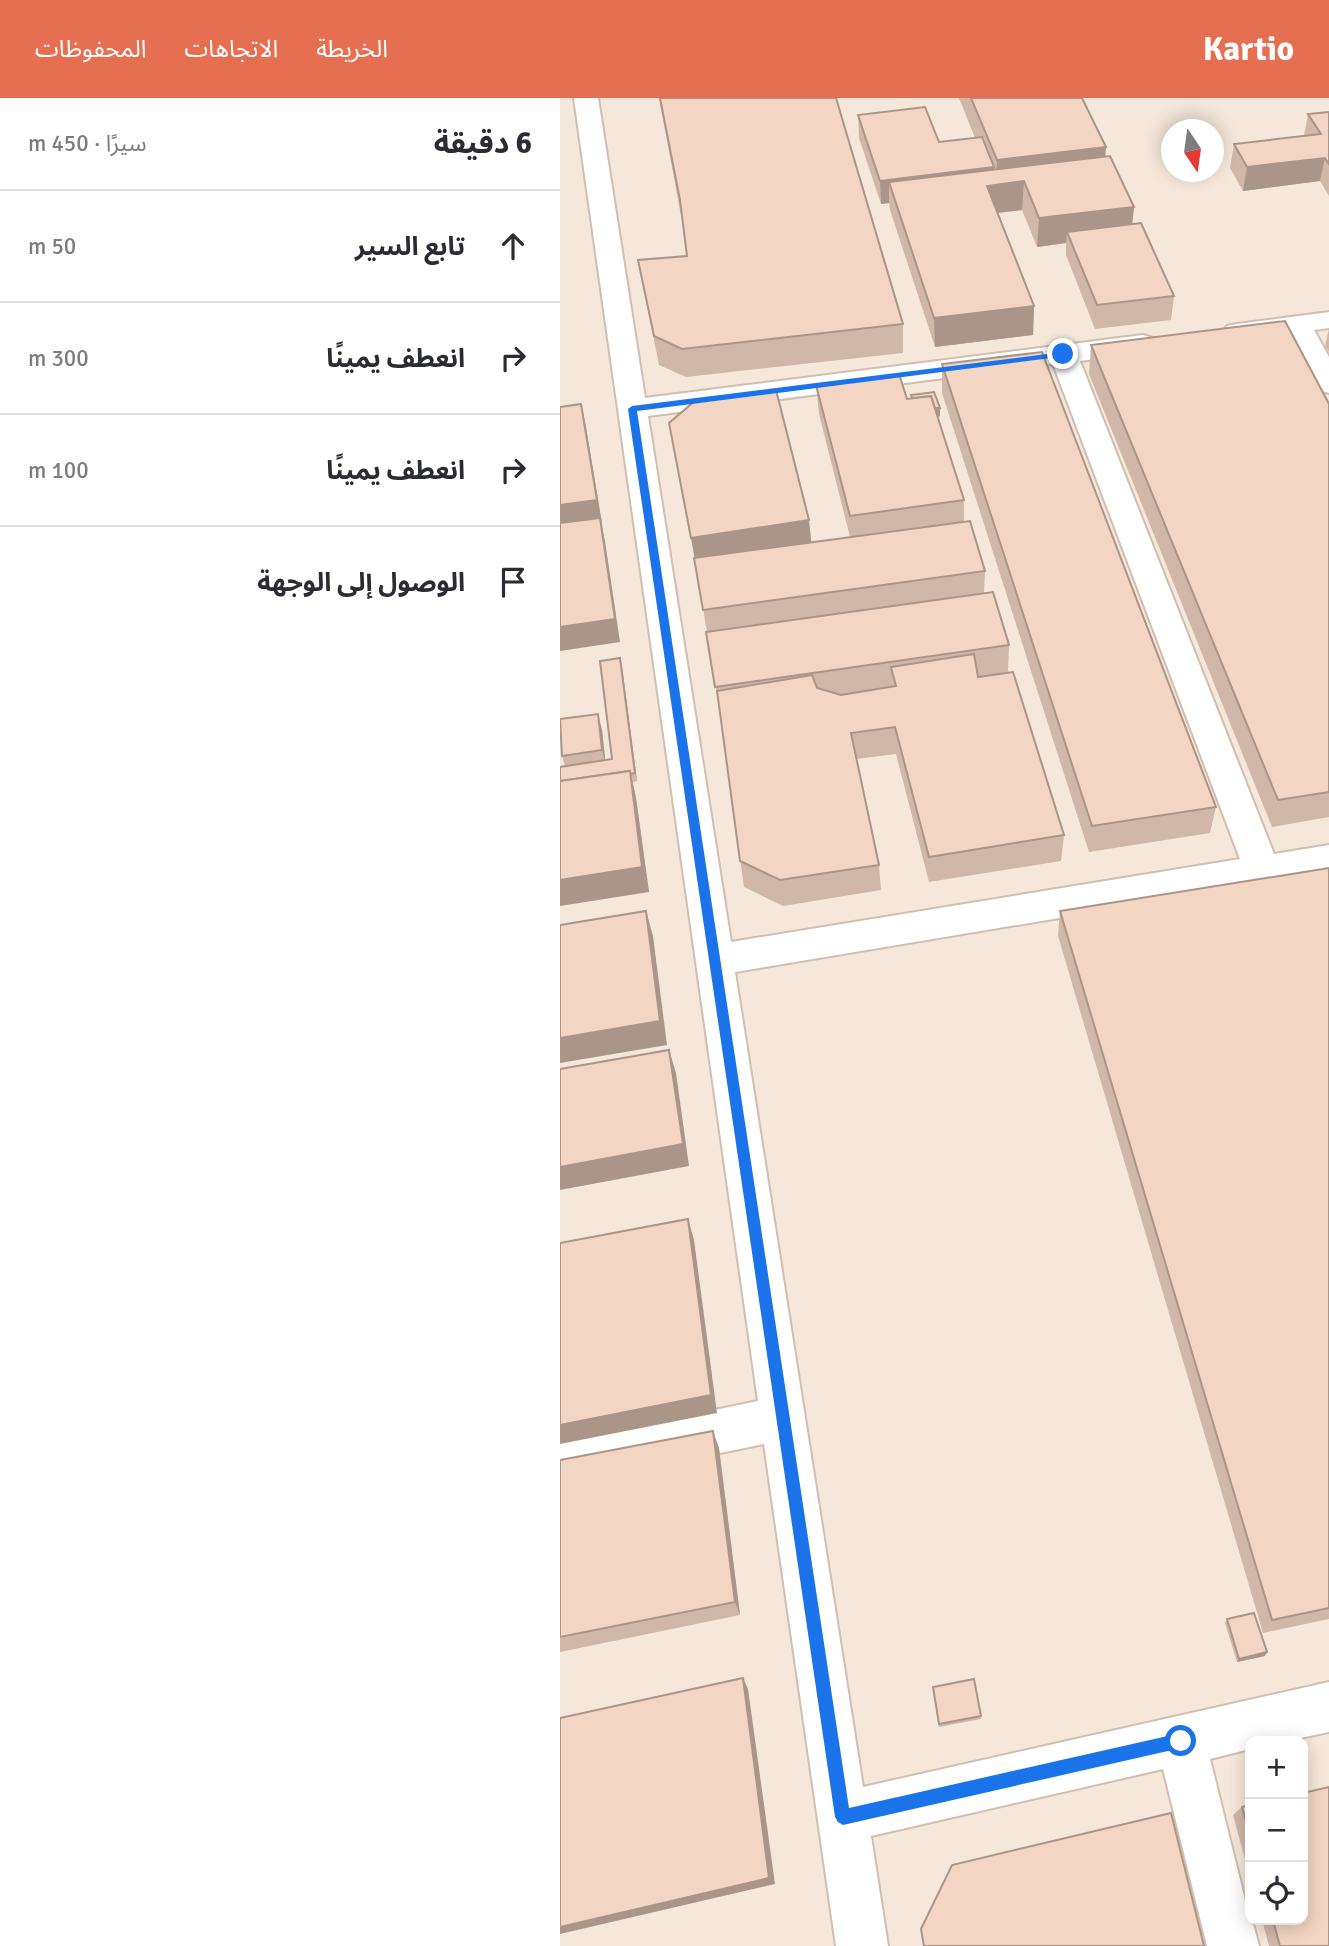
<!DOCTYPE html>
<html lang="ar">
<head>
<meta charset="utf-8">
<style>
	:root { --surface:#fff; --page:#f7f7f7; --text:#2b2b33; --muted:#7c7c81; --line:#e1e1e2; --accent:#e76f51 }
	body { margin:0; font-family:Signika,"Noto Sans Arabic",sans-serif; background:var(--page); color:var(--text); direction:rtl }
	.controls { position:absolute; right:21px; bottom:21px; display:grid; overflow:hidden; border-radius:14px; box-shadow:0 4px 18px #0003 }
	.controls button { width:63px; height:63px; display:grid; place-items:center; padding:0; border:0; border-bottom:2px solid var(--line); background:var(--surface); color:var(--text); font:35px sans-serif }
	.compass { position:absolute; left:601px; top:21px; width:63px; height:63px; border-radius:50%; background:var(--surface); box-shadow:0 4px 18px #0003; rotate:167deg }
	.stop { position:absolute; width:21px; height:21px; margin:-16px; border:5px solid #1a73e8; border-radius:50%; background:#fff }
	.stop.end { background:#1a73e8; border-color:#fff; box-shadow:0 2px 7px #0008 }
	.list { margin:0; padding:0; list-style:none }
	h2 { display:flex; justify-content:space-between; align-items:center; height:91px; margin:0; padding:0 28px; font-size:30px }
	h2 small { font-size:23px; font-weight:400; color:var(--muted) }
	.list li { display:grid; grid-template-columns:46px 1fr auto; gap:21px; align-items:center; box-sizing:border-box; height:112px; padding:0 28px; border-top:2px solid var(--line) }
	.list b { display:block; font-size:26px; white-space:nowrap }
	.list em { font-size:23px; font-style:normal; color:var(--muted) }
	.icon { flex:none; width:38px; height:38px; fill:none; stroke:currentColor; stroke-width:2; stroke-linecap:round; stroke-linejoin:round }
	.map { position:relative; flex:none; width:769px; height:1848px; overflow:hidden; direction:ltr }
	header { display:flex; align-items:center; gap:42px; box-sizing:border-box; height:98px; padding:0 35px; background:var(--accent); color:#fff }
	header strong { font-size:33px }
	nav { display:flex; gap:38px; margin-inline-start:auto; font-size:24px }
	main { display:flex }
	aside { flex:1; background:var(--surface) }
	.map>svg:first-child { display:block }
</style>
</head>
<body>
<header>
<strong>Kartio</strong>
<nav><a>الخريطة</a><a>الاتجاهات</a><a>المحفوظات</a></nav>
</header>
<main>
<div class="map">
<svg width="769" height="1848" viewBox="0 0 769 1848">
	<rect width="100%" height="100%" fill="#fdf6ec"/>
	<path fill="#f5e8da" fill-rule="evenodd" d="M0,0H769V1848H0ZM612,32H654V74H612ZM690,1643H743V1822H690Z"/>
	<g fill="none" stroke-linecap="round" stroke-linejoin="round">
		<g stroke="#d1beb0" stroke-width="4">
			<g id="minor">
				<path d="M14,0H38L85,300L583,237L593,240L597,246L593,252L583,255L520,263L714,756L769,747V775L175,874L303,1689L769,1584V1634L726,1643H690V1651L650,1661L690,1822H692L699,1848H647L603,1671L311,1738L328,1848H276L204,1346L0,1388V1344L198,1303ZM493,266L680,761L171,844L88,318Z"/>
				<path d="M769,214V230L754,232L769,259V295L759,292L728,236L677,242L667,240L663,234L667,228L677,226Z"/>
			</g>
		</g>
		<use href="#minor" fill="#fff" fill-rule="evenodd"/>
	</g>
	<g fill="#d1b7a8">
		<path d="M99,0H276L343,226V255L126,279L99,267L78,162L127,158L122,123Z"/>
		<path d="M399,0H522L546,59L574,109L572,126L614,198L611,222L535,231L506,157V145L477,149L462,112L438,115L474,208L473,237L375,249L330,112L329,105L321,106L299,40L298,17L379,44L415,40Z"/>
		<path d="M769,14V98L760,83L683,93L670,70L674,46L744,38L748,16Z"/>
		<path d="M769,231V254L765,248Z"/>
		<path d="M531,247L769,306V719L712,729L529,276Z"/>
		<path d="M382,266L656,709L650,735L529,754L382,295Z"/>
		<path d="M256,287L347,301L351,300V297L380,318L378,319L404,402V424L425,473L424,495L449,547L448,574L504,737L501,763L369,784L336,656L296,661L319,767L321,792L223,808L184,789L160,616L135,460L109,325L251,445L290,439L259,316Z"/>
		<path d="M62,569L77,683L73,684L76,700L89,794L5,668L2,658L42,632L45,662L52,661Z"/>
		<path d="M769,770V1521L703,1535L498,838L500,813Z"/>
		<path d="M159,1350L180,1517L0,1554V1362Z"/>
		<path d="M667,1521L705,1558L677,1564L665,1525Z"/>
		<path d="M373,1593L421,1618V1621L379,1629Z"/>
		<path d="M690,1707V1779L673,1717L682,1709Z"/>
		<path d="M702,1822H743L769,1848H709Z"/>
	</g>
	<g fill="#aa9588">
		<path d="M546,49L544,78L464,83L462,112L426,116L329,84V105L321,106L320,83L434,69V87H436L437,62Z"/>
		<path d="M765,60L760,83L683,93L687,69Z"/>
		<path d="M574,109L571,138L507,134L506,145L477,149L479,120Z"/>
		<path d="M474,208L473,237L375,249L374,220Z"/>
		<path d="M21,306L26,329L42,425H41L45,443L60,544L0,553V407Z"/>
		<path d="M380,310V318L357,322V313Z"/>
		<path d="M249,422L252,451L136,468L131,440Z"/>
		<path d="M60,560L62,569L77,683L75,675Z"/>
		<path d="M38,616L42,632L46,668L42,652Z"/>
		<path d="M70,673L76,700L89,794L0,808V782Z"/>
		<path d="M86,813L93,838L107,947L0,965V940Z"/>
		<path d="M109,952L116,975L129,1068L0,1092V1069Z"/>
		<path d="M128,1121L134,1142L157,1315L0,1346V1327Z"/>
		<path d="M153,1333L159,1350L180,1517L175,1504Z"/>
		<path d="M707,1554L705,1558L677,1564L679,1561Z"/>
		<path d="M183,1580L188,1591L215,1786L0,1836V1829Z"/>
	</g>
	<g fill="#f3d5c3" stroke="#aa9588" stroke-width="2">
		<path d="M100,0H276L343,226L122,251L94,238L78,162L127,158L120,102Z"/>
		<path d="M411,0H522L546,49L437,62Z"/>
		<path d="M365,9L379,44L422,39L434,69L320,83L298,17Z"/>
		<path d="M769,14V66L765,60L687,69L674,46L761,36L748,16Z"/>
		<path d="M550,58L574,109L479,120L464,83L427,88L474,208L374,220L329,84Z"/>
		<path d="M581,125L614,198L537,207L507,134Z"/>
		<path d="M725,223L769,306V694L718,702L531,247Z"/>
		<path d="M482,254L656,709L532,728L382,266Z"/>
		<path d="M339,276L347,301L371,298L404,402L290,418L256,287Z"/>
		<path d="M216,292L249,422L131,440L109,325L136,302Z"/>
		<path d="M374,294L380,310H375L371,298L352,300L351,297Z"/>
		<path d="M21,306L37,402L0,407V309Z"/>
		<path d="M40,420L55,521L0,529V425Z"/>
		<path d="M410,423L425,473L143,512L134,460Z"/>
		<path d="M433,494L449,547L155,589L146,534Z"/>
		<path d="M414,556L418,579L453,574L504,737L369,759L335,629L291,635L319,767L220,782L180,763L157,593L252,577L257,590L281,597L336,588L331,569Z"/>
		<path d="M60,560L75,675L70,676V673L0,683V669L52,661L40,563Z"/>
		<path d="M38,616L42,652L2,658L0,621Z"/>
		<path d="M70,673L82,769L0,782V683Z"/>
		<path d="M769,770V1510L712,1522L500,813Z"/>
		<path d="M86,813L100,923L0,940V827Z"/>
		<path d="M109,952L123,1046L0,1069V971Z"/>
		<path d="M128,1121L151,1297L0,1327V1145Z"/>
		<path d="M153,1333L175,1504L0,1539V1362Z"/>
		<path d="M694,1515L707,1554L679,1561L667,1521Z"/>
		<path d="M183,1580L209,1780L0,1829V1620Z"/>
		<path d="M414,1581L421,1618L379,1626L373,1589Z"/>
		<path d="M769,1689V1848H720L713,1822H743V1695Z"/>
		<path d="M690,1707V1738L682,1709Z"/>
		<path d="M611,1715L644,1848H364L361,1831L392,1767Z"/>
	</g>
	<path fill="#1a73e8" d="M503,254L506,258L77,313L289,1710L621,1635L627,1638L629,1643L627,1648L621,1650L283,1727L278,1724L275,1719L68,311L72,308Z"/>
</svg>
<div class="controls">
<button>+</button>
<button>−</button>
<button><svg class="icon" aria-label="locate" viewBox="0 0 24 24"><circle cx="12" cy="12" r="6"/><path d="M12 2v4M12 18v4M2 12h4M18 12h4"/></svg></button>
</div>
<svg class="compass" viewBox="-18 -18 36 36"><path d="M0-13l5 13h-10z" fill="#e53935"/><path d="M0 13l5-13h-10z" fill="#7c7c81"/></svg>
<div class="stop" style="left:621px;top:1643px"></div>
<div class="stop end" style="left:503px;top:256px"></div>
</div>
<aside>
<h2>6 دقيقة<small>سيرًا · 450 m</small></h2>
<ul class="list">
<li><svg class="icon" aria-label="ahead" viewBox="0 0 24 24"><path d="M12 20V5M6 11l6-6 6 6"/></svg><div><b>تابع السير</b></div><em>50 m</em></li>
<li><svg class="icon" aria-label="right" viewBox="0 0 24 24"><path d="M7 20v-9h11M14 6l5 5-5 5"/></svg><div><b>انعطف يمينًا</b></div><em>300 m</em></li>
<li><svg class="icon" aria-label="right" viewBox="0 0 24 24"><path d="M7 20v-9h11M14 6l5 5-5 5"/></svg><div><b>انعطف يمينًا</b></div><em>100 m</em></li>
<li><svg class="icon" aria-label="arrive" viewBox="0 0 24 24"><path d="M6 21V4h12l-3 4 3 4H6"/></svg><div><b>الوصول إلى الوجهة</b></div></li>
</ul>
</aside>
</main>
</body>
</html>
